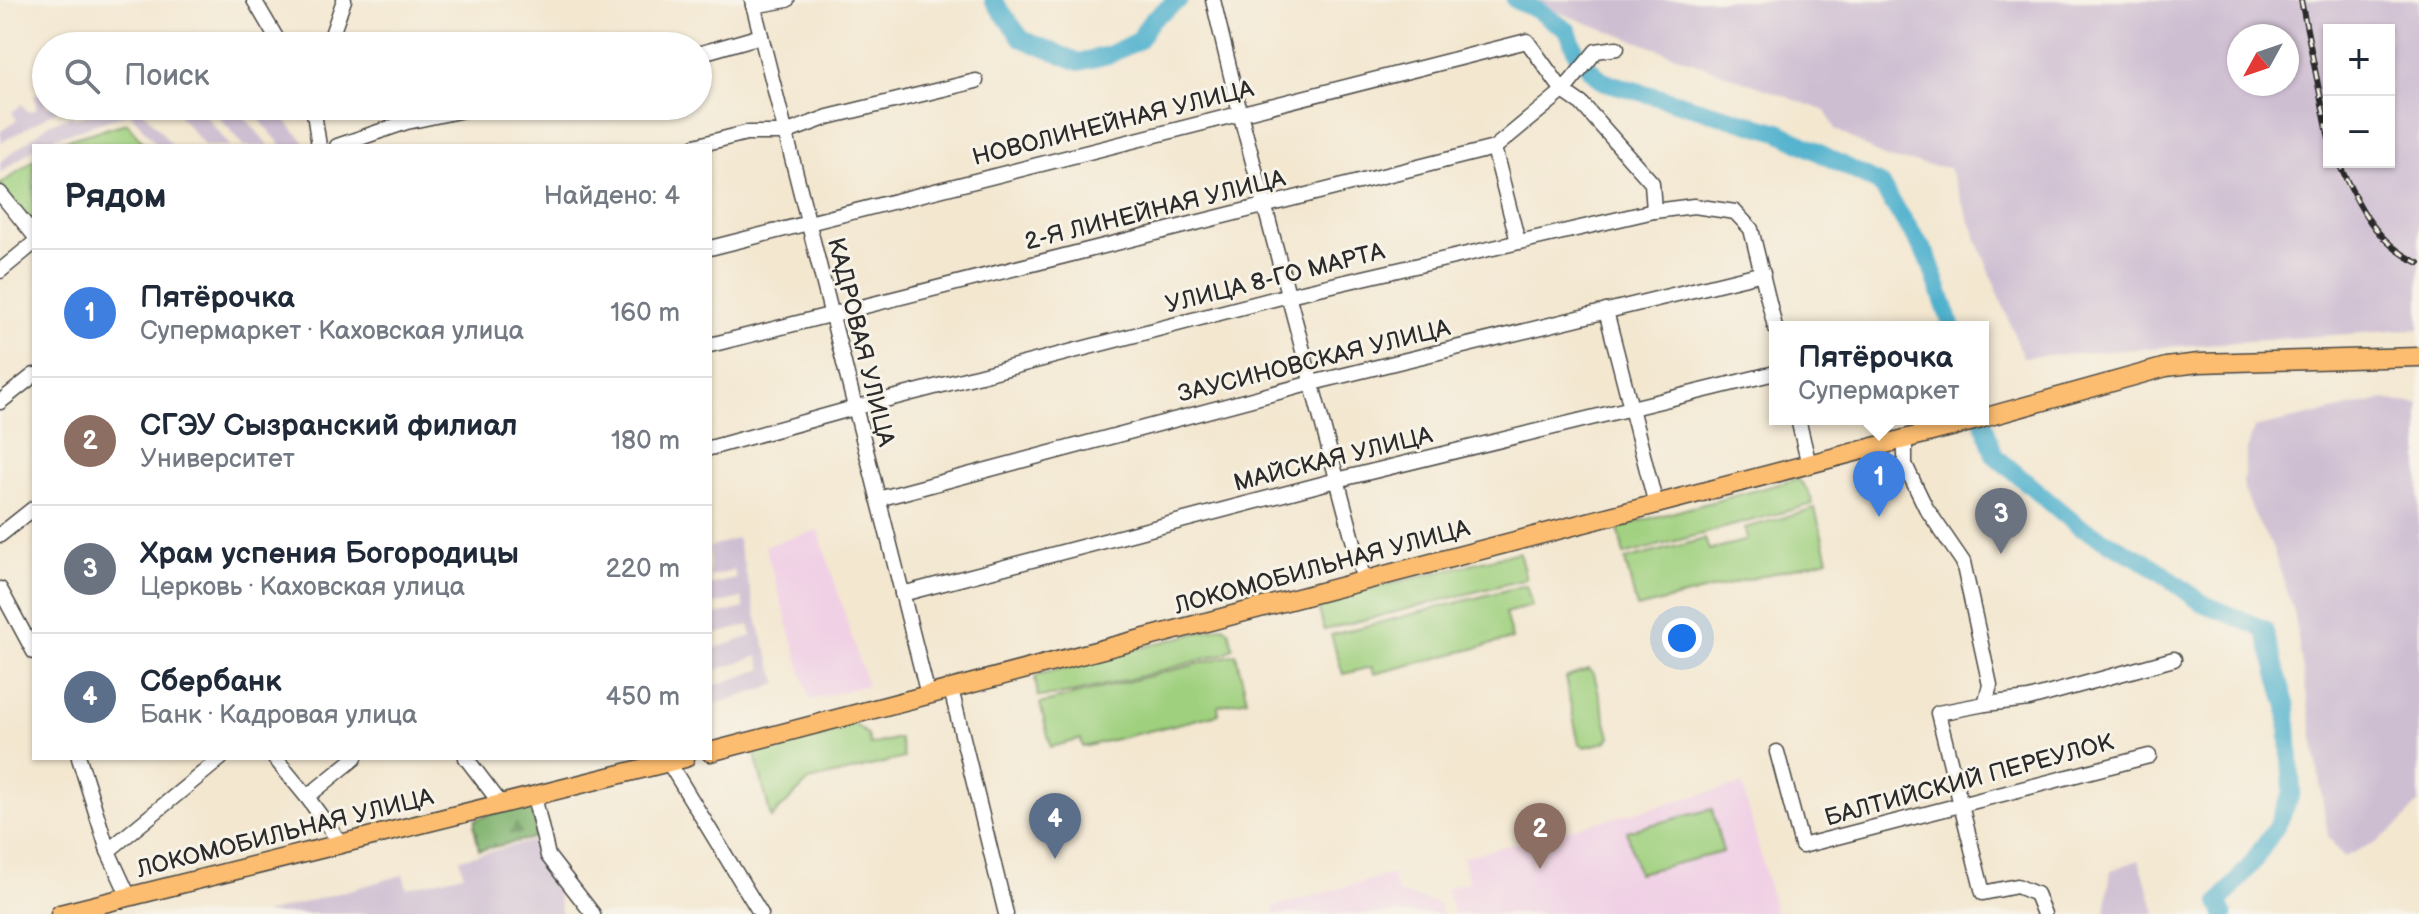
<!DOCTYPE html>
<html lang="ru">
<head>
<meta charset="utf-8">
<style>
	:root { --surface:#fff; --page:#f2f2f3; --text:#1f2937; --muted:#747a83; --line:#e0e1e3; --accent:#b5179e }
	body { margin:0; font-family:"Balsamiq Sans",sans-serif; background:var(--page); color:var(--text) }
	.controls { position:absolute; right:24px; top:24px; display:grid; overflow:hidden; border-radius:0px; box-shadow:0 2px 6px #0004 }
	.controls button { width:72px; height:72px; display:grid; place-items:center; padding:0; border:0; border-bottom:2px solid var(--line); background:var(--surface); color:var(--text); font:40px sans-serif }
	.compass { position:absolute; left:2227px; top:24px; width:72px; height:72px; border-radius:50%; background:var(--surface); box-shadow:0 2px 6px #0004; rotate:230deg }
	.you { position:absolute; left:1682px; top:638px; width:28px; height:28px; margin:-20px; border:6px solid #fff; border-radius:50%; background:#1a73e8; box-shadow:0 0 0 12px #1a73e833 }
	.badge { display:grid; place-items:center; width:52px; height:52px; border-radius:50%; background:var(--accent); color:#fff; font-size:26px; font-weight:700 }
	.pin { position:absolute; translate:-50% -66px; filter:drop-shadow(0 2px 4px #0008) }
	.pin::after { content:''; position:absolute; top:42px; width:28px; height:24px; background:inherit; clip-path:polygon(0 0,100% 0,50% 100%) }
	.popup { position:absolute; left:1769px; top:321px; width:220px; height:104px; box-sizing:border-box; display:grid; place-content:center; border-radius:0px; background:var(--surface); filter:drop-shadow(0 2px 6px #0005); font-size:26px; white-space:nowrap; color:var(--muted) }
	.popup b { font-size:30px; color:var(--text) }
	.popup::after { content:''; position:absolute; left:50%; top:100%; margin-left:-16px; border:16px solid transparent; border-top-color:var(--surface) }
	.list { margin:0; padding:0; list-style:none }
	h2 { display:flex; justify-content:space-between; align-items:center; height:104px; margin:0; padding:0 32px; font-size:34px }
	h2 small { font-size:26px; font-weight:400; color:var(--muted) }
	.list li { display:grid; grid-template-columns:52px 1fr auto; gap:24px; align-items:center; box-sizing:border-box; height:128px; padding:0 32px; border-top:2px solid var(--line) }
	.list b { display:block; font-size:30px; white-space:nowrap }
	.list p { margin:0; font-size:26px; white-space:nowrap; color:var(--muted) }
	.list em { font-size:26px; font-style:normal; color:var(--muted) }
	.icon { flex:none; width:44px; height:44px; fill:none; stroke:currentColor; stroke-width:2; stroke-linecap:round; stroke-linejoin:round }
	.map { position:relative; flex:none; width:2419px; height:914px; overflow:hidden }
	.search { position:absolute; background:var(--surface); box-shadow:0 2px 6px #0004; left:32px; top:32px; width:680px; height:88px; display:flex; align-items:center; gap:20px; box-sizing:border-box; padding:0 28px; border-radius:44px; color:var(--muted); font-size:30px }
	.panel { position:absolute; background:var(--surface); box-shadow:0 2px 6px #0004; left:32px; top:144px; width:680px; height:616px; border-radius:0px }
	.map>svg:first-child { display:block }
</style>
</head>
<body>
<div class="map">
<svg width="2419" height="914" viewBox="0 0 2419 914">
	<defs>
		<pattern id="forest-firs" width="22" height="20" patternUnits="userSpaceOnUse" patternTransform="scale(2)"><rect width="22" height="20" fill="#7fb26d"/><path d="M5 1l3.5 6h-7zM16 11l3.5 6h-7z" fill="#68915a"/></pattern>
	</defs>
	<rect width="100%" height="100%" fill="#f7f3e8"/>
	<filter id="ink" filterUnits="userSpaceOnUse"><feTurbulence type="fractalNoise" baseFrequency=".0125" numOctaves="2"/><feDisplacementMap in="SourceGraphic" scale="16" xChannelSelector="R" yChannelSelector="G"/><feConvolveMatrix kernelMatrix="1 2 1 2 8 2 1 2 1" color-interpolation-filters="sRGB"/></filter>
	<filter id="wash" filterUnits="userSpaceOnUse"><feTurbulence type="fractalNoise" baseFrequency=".006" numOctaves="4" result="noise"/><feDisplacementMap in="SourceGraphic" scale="32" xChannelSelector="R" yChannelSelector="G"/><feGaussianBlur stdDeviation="1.8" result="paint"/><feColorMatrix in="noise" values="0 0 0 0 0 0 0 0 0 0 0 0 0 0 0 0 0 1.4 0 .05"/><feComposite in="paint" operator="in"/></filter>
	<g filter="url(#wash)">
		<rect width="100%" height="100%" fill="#f3e7d0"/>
		<g fill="#f0d0e5">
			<path d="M818,530L867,685L810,700L765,546Z"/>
			<path d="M1742,784L1776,914H1453L1446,888L1469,882L1463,857Z"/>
			<path d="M1392,874L1398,893L1439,904L1442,914H1274L1273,907Z"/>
		</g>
		<g fill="#cebed2" fill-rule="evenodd">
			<path d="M1536,0H2419V329L2023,357L1949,168L1886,158L1835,129L1825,111L1544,7ZM2329,30H2389V162H2329ZM2287,36V84H2239V36Z"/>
			<path d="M46,91V106H65L2,142L0,132L17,120L12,112L22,104L28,112L37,109L34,96Z"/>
			<path d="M114,106H139L173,146H158L130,113L50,139L48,138L0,173V162L51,123L72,116L75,119Z"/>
			<path d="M171,106H197L230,146H205Z"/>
			<path d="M209,106H235L269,146H244Z"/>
			<path d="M248,106H273L308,146H282Z"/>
			<path d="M2382,400L2419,404V802L2402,822L2378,841L2344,857L2328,837L2294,612L2271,544L2258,523L2244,490L2243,480L2247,450L2254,428Z"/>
			<path d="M737,538L761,634L778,684L710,706V687L763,669L758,656L710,672V650L752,636L749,625L710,636V613L714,612L716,615L744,608L742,598L710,605V585L736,579L734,570L710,577V547Z"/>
			<path d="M532,841L556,888L562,914H263L403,875L407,888L463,874L460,859Z"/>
			<path d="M2139,860L2156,914H2105L2111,870Z"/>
		</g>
		<g fill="#9fd07e" stroke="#657e54" stroke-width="2">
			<path d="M127,123L146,146H53L59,142Z"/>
			<path d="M34,160V226L0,185Z"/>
			<path d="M1798,479L1809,493L1813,504L1624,555L1618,527Z"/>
			<path d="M1815,509L1828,559L1637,608L1625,560L1705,539L1709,550L1747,540L1745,528Z"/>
			<path d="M1519,552L1526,579L1324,630L1317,602Z"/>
			<path d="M1526,585L1532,606L1505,613L1512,639L1374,674L1372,667L1343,674L1331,635Z"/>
			<path d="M1223,626L1229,630L1233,647L1226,653C1197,660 1057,702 1038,696L1035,678L1037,675Z"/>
			<path d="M1236,654L1247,699L1218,706L1219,714L1083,747L1081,739L1051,747L1040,704Z"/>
			<path d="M1589,669L1594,674L1610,737L1606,742L1585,747L1579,744L1565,678Z"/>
			<path d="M850,720L868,735L870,745L899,738L904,758L809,781L771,818L753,746Z"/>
			<path d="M1712,809L1723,852L1638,873L1627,831Z"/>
		</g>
		<path fill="url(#forest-firs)" stroke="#556e4c" stroke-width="2" d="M527,802C533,812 537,826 534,838L479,850L474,826L476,819Z"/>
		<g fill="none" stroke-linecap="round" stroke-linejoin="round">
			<g stroke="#4eb0cd" stroke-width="18">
				<path d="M993,0L1022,39L1079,62L1108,55L1138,41L1152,19L1179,0"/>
				<path d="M1515,0L1539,11L1568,31L1577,55L1602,81L1779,132L1880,184L1928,257L1952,327"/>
				<path d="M1983,419L1994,455L2078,526L2151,565L2202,603L2264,629L2287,707L2292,792L2279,822L2253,862L2219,903L2224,914"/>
			</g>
		</g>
	</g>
	<g filter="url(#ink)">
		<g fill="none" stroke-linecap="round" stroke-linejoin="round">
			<g stroke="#494744" stroke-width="17">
				<g id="minor">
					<path d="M254,0L281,46"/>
					<path d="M752,0L928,695"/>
					<path d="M1213,0L1240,113L1364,581"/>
					<path d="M753,6L787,0"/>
					<path d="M328,46L344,0"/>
					<path d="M698,54L761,36"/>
					<path d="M313,106L319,146"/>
					<path d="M337,146L407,122L483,106"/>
					<path d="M695,146L746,133H785L828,117L976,81"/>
					<path d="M1494,148L1518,242"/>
					<path d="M0,193L34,235"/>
					<path d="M710,248L1527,41L1563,91L1582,104L1652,183L1654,211"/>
					<path d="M0,271L34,243"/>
					<path d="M1606,311L1656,505"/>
					<path d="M710,345L1494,148L1563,91L1596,51L1617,48"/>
					<path d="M0,402L34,375"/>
					<path d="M1798,419L1809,465"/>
					<path d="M1905,438V464L1909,473L1926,508L1963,562L1990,685L1985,704L1938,713L1983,893L2017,886L2036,894L2044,914"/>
					<path d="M710,448L854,408L1289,295L1654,211L1694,206L1735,212L1751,229L1775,327"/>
					<path d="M878,499L1312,383L1763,273"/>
					<path d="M0,535L34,508"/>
					<path d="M0,589L34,652"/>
					<path d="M902,594L1337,480L1775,373"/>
					<path d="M951,689L1006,914"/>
					<path d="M1985,704L2029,699L2174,659"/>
					<path d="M1777,752L1802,846L2149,756"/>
					<path d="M79,758L108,851L129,897"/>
					<path d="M275,758L307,797L341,844"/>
					<path d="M466,758L501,804"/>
					<path d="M666,758L761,914"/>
					<path d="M534,796L548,856L593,914"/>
					<path d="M307,797L355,758"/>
					<path d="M108,851L221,758"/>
				</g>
			</g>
			<g stroke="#494744" stroke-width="21">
				<g id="major">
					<path d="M1983,418L2166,367L2199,363L2419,357"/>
					<path d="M710,752L1981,419"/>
					<path d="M60,914L685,758"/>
				</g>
			</g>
			<use href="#minor" stroke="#fff" stroke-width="14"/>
			<use href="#major" stroke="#fcbd6f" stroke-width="18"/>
			<g stroke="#2b2b2b" stroke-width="6">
				<g id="rail">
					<path d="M2301,0L2329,139"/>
					<path d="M2338,162C2357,203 2375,243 2419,263"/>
				</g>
			</g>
			<use href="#rail" stroke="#f7f3e8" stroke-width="3" stroke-dasharray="9" stroke-linecap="butt"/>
		</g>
	</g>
	<g text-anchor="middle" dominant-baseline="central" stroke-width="6" stroke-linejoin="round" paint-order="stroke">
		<g font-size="24" fill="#2b2b2b" stroke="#f7f3e8">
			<text transform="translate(1113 123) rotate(-14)">НОВОЛИНЕЙНАЯ УЛИЦА</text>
			<text transform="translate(1155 210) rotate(-14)">2-Я ЛИНЕЙНАЯ УЛИЦА</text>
			<text transform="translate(1275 278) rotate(-14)">УЛИЦА 8-ГО МАРТА</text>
			<text transform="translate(861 342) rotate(76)">КАДРОВАЯ УЛИЦА</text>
			<text transform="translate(1314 361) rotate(-14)">ЗАУСИНОВСКАЯ УЛИЦА</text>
			<text transform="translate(1333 459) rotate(-14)">МАЙСКАЯ УЛИЦА</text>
			<text transform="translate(1322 567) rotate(-15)">ЛОКОМОБИЛЬНАЯ УЛИЦА</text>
			<text transform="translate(1969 780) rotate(-15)">БАЛТИЙСКИЙ ПЕРЕУЛОК</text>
			<text transform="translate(285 833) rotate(-14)">ЛОКОМОБИЛЬНАЯ УЛИЦА</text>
		</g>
	</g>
</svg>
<div class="controls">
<button>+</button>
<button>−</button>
</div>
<svg class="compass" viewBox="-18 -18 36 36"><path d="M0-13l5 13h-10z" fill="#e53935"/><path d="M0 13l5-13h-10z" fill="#747a83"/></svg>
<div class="you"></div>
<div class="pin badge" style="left:1879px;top:517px;background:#3f7fe0">1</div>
<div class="popup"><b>Пятёрочка</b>Супермаркет</div>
<div class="pin badge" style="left:1540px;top:869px;background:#8d6e63">2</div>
<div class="pin badge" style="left:2001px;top:554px;background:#6b7280">3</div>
<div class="pin badge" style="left:1055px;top:859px;background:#5c6f8a">4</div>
<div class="search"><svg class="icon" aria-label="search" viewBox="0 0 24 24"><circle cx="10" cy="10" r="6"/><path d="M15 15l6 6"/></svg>Поиск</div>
<section class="panel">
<h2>Рядом<small>Найдено: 4</small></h2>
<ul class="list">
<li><span class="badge" style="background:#3f7fe0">1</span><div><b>Пятёрочка</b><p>Супермаркет · Каховская улица</p></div><em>160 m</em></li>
<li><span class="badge" style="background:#8d6e63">2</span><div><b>СГЭУ Сызранский филиал</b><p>Университет</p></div><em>180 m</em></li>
<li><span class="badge" style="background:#6b7280">3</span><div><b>Храм успения Богородицы</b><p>Церковь · Каховская улица</p></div><em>220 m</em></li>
<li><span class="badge" style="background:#5c6f8a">4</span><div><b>Сбербанк</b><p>Банк · Кадровая улица</p></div><em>450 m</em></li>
</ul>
</section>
</div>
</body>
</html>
